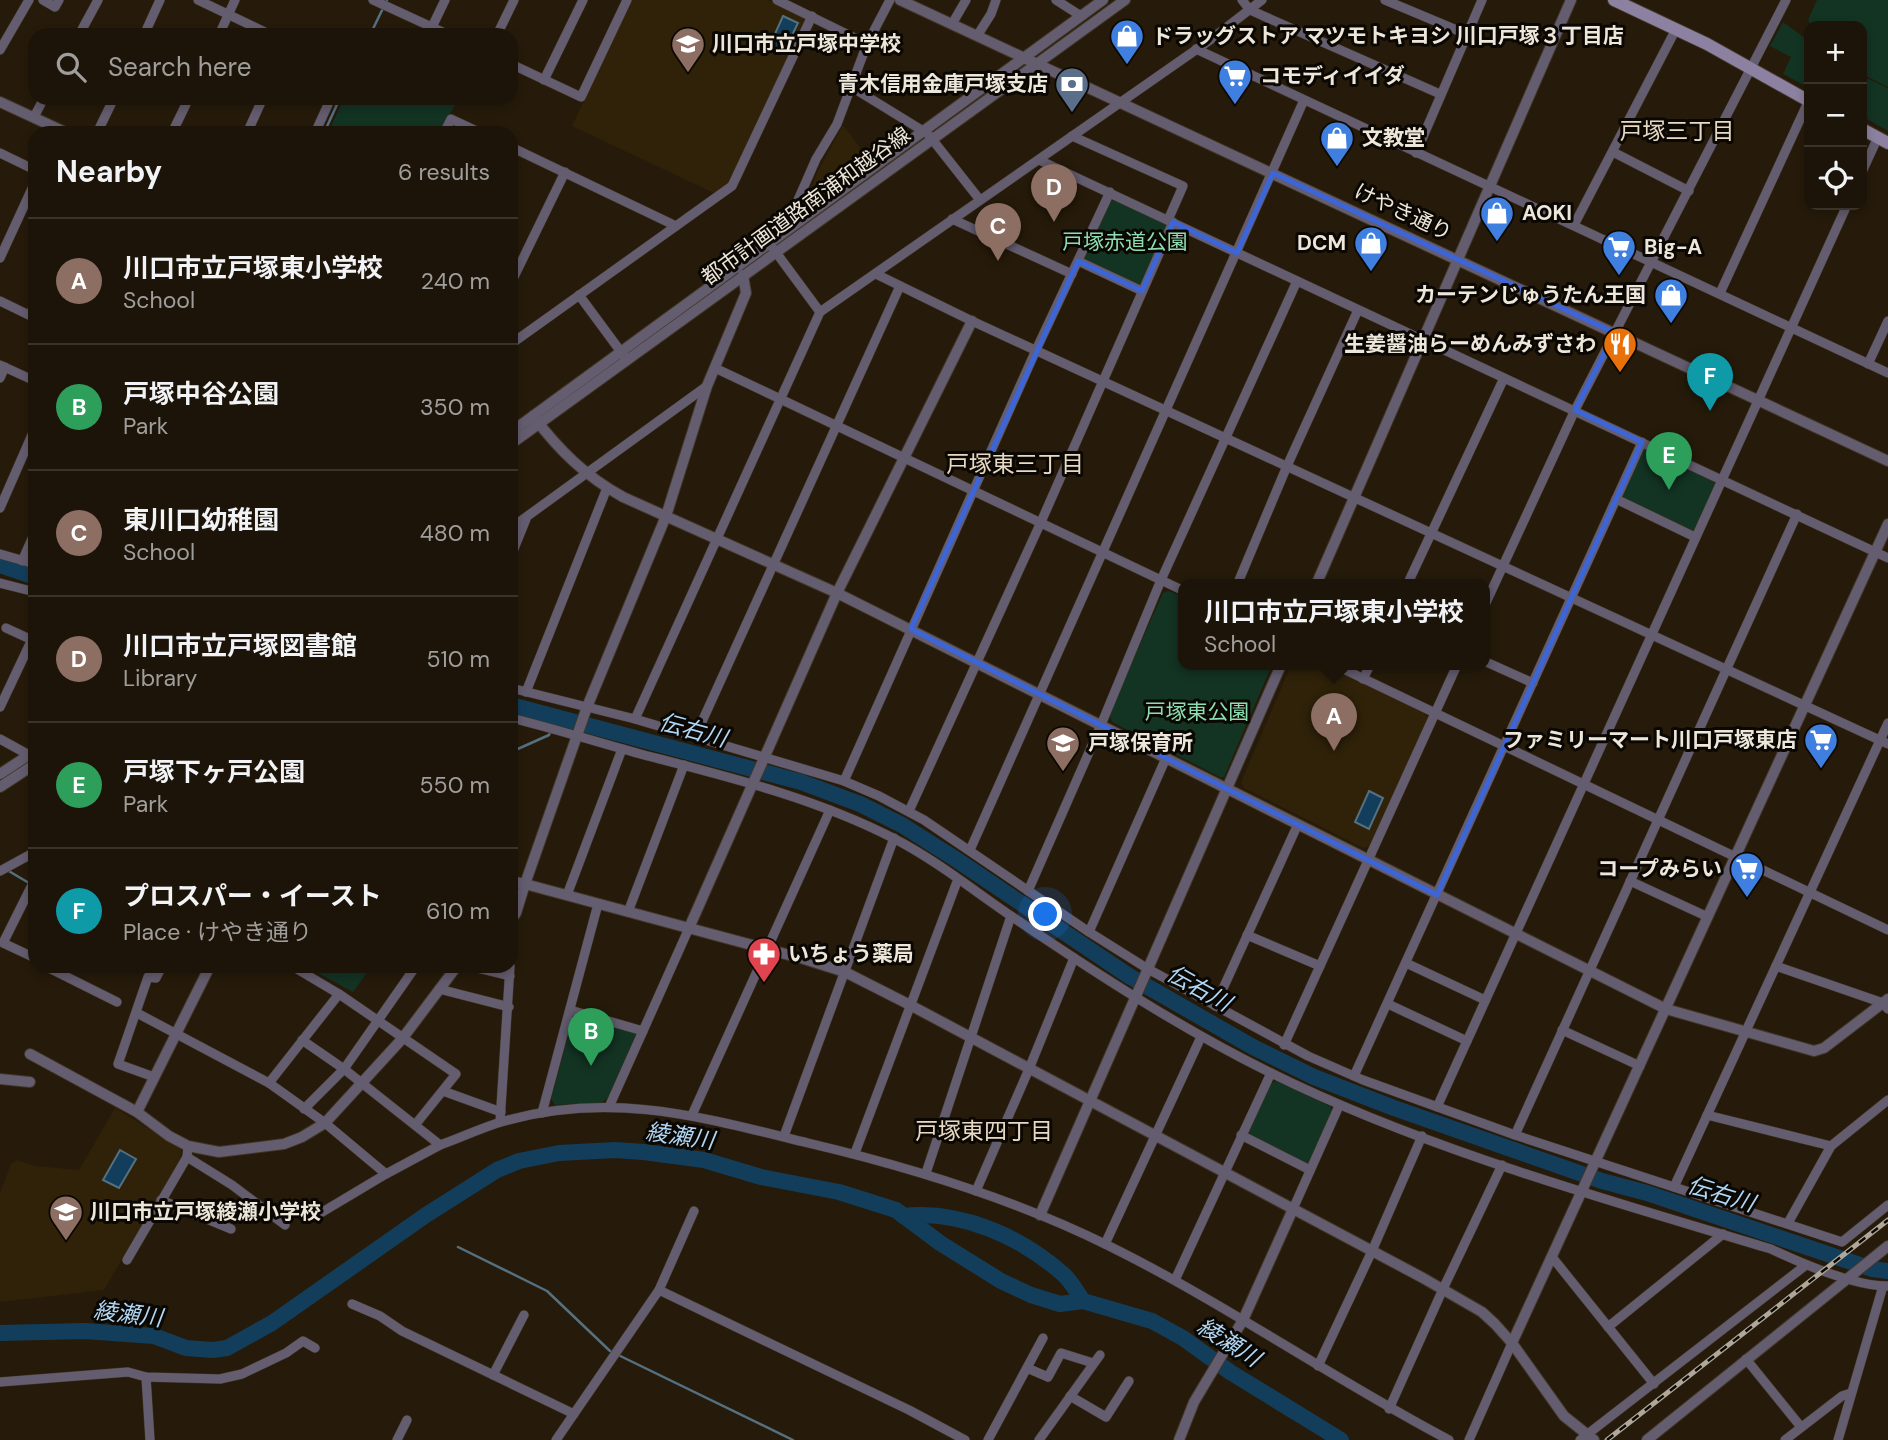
<!DOCTYPE html>
<html lang="en">
<head>
<meta charset="utf-8">
<style>
	:root { --surface:#1c1408; --page:#251d12; --text:#f1f3f6; --muted:#a09e9c; --line:#3a3329; --accent:#8c9099 }
	body { margin:0; font-family:"DM Sans","Noto Sans JP",sans-serif; background:var(--page); color:var(--text) }
	.controls { position:absolute; right:21px; top:21px; display:grid; overflow:hidden; border-radius:14px; box-shadow:0 4px 10px #0003 }
	.controls button { width:63px; height:63px; display:grid; place-items:center; padding:0; border:0; border-bottom:2px solid var(--line); background:var(--surface); color:var(--text); font:35px sans-serif }
	.you { position:absolute; left:1046px; top:915px; width:24px; height:24px; margin:-18px; border:5px solid #fff; border-radius:50%; background:#1a73e8; box-shadow:0 0 0 10px #1a73e833 }
	.badge { display:grid; place-items:center; width:46px; height:46px; border-radius:50%; background:var(--accent); color:#fff; font-size:23px; font-weight:700 }
	.pin { position:absolute; translate:-50% -58px; filter:drop-shadow(0 2px 4px #0008) }
	.pin::after { content:''; position:absolute; top:37px; width:24px; height:21px; background:inherit; clip-path:polygon(0 0,100% 0,50% 100%) }
	.popup { position:absolute; left:1178px; top:579px; width:312px; height:91px; box-sizing:border-box; display:grid; place-content:center; border-radius:14px; background:var(--surface); filter:drop-shadow(0 2px 5px #0005); font-size:23px; white-space:nowrap; color:var(--muted) }
	.popup b { font-size:26px; color:var(--text) }
	.popup::after { content:''; position:absolute; left:50%; top:100%; margin-left:-14px; border:14px solid transparent; border-top-color:var(--surface) }
	.list { margin:0; padding:0; list-style:none }
	h2 { display:flex; justify-content:space-between; align-items:center; height:91px; margin:0; padding:0 28px; font-size:30px }
	h2 small { font-size:23px; font-weight:400; color:var(--muted) }
	.list li { display:grid; grid-template-columns:46px 1fr auto; gap:21px; align-items:center; box-sizing:border-box; height:126px; padding:0 28px; border-top:2px solid var(--line) }
	.list b { display:block; font-size:26px; white-space:nowrap }
	.list p { margin:0; font-size:23px; white-space:nowrap; color:var(--muted) }
	.list em { font-size:23px; font-style:normal; color:var(--muted) }
	.icon { flex:none; width:38px; height:38px; fill:none; stroke:currentColor; stroke-width:2; stroke-linecap:round; stroke-linejoin:round }
	.map { position:relative; flex:none; width:1888px; height:1440px; overflow:hidden }
	.search { position:absolute; background:var(--surface); box-shadow:0 4px 10px #0003; left:28px; top:28px; width:490px; height:77px; display:flex; align-items:center; gap:18px; box-sizing:border-box; padding:0 24px; border-radius:21px; color:var(--muted); font-size:26px }
	.panel { position:absolute; background:var(--surface); box-shadow:0 4px 10px #0003; left:28px; top:126px; width:490px; height:847px; border-radius:21px }
	.map>svg:first-child { display:block }
</style>
</head>
<body>
<div class="map">
<svg width="1888" height="1440" viewBox="0 0 1888 1440">
	<rect width="100%" height="100%" fill="#261b0a"/>
	<g fill="#2f2209">
		<path d="M631,0H767L803,16L805,21L727,185L714,193L572,126Z"/>
		<path d="M843,125L869,160L810,201L807,198L817,173Z"/>
		<path d="M1291,665H1323L1425,713L1428,719L1369,846L1363,848L1244,788L1241,782Z"/>
		<path d="M115,1108L181,1149L180,1159L104,1290L0,1302V1193L11,1164L17,1160L35,1166L79,1170Z"/>
	</g>
	<g fill="#133323">
		<path d="M1817,0H1888V87L1862,74V26H1812L1808,20Z"/>
		<path d="M1783,22L1809,41V88L1783,74L1791,57L1770,46Z"/>
		<path d="M1862,76L1888,88V131L1862,116Z"/>
		<path d="M344,98H459L439,133H328Z"/>
		<path d="M1112,200L1164,222L1167,227L1142,284L1138,286L1086,262L1083,257L1108,204Z"/>
		<path d="M1649,449L1711,479L1716,485L1696,529L1691,531L1624,501L1623,494L1643,450Z"/>
		<path d="M1169,591L1183,597L1184,665H1272L1224,777H1220L1112,722L1109,713L1163,593Z"/>
		<path d="M305,966H372L353,992Z"/>
		<path d="M577,1016L637,1034L608,1098L601,1103L555,1105L551,1099L573,1018Z"/>
		<path d="M1276,1081L1330,1106L1333,1112L1309,1163L1306,1164L1250,1134L1248,1131L1270,1084Z"/>
	</g>
	<g fill="#133e5b" stroke="#547081" stroke-width="2">
		<path d="M783,16L798,23L783,54L769,47Z"/>
		<path d="M1369,791L1383,798L1369,829L1355,822Z"/>
		<path d="M120,1150L136,1159L119,1188L103,1180Z"/>
	</g>
	<g fill="none" stroke-linecap="round" stroke-linejoin="round">
		<g stroke="#547081" stroke-width="2.5">
			<path d="M370,35L387,0"/>
			<path d="M324,133L340,98"/>
			<path d="M511,752L549,735L557,717"/>
			<path d="M7,870L29,883"/>
			<path d="M458,1247L547,1291L610,1351L793,1440"/>
		</g>
		<g stroke="#133e5b" stroke-width="16">
			<path d="M0,565L35,577"/>
			<path d="M511,705L801,782L860,804L902,825L957,860L1129,976L1253,1047L1314,1077L1394,1108L1602,1181L1647,1193L1872,1269L1888,1271"/>
			<path d="M903,1216C961,1210 1020,1236 1063,1274C1071,1281 1077,1292 1083,1301"/>
			<path d="M0,1333L85,1331L154,1336L186,1348L213,1350L227,1348L272,1323L426,1215L497,1170L519,1161L559,1153L615,1150L644,1152L704,1160L761,1177L839,1192L896,1210L940,1243L1001,1281L1031,1295L1060,1304L1083,1301L1152,1321L1183,1338L1230,1372L1341,1440"/>
		</g>
		<g stroke="#423727" stroke-width="10">
			<g id="minor">
				<path d="M43,0L55,7L59,0"/>
				<path d="M198,0L271,35"/>
				<path d="M373,0L449,35"/>
				<path d="M777,0L867,44"/>
				<path d="M1056,0L1081,16"/>
				<path d="M1242,0L1250,10L1440,94"/>
				<path d="M1385,0L1466,34"/>
				<path d="M952,24L966,0"/>
				<path d="M432,27L445,0"/>
				<path d="M79,35L98,0"/>
				<path d="M144,35L160,0"/>
				<path d="M219,35L235,0"/>
				<path d="M497,35L514,0"/>
				<path d="M977,36L991,14L996,0"/>
				<path d="M1196,49L1888,373"/>
				<path d="M0,50L29,0"/>
				<path d="M511,64L581,97L627,0"/>
				<path d="M544,80L583,0"/>
				<path d="M850,86L928,134L980,200"/>
				<path d="M34,117L44,98"/>
				<path d="M97,133L114,98"/>
				<path d="M172,133L189,98"/>
				<path d="M247,133L263,98"/>
				<path d="M315,133L331,98"/>
				<path d="M444,133L451,119L481,133"/>
				<path d="M1072,136L1183,186L1168,220"/>
				<path d="M511,147L676,226"/>
				<path d="M1613,152L1689,191"/>
				<path d="M0,153L35,170"/>
				<path d="M1416,153L1482,0"/>
				<path d="M1039,160L1888,558"/>
				<path d="M1862,172L1878,137"/>
				<path d="M952,219L1072,274"/>
				<path d="M801,221L798,200L816,159L837,124L867,44L890,0"/>
				<path d="M1574,225L1676,29"/>
				<path d="M772,247L820,312"/>
				<path d="M0,258L35,182"/>
				<path d="M1078,261L1142,291"/>
				<path d="M876,274L972,321L1888,744"/>
				<path d="M511,283L565,172"/>
				<path d="M1720,293L1809,100"/>
				<path d="M579,295L624,356"/>
				<path d="M0,301L35,318"/>
				<path d="M30,315L35,303"/>
				<path d="M511,344L732,186L812,16"/>
				<path d="M1868,364L1888,321"/>
				<path d="M0,365L35,381"/>
				<path d="M715,368L1184,591"/>
				<path d="M0,378L5,367"/>
				<path d="M1616,499L1695,537"/>
				<path d="M0,508L35,428"/>
				<path d="M511,528L707,386"/>
				<path d="M0,554L35,564"/>
				<path d="M511,556L526,519"/>
				<path d="M22,561L35,532"/>
				<path d="M0,583L35,592"/>
				<path d="M1237,585L1287,466L1358,310"/>
				<path d="M1407,585L1504,378"/>
				<path d="M1484,607L1575,410L1786,0"/>
				<path d="M6,628L32,640"/>
				<path d="M1484,661L1533,683"/>
				<path d="M1335,665L1888,930"/>
				<path d="M1363,679L1370,665"/>
				<path d="M511,688L635,719L844,781L879,796L924,820L1089,932L1148,969L1308,1056L1363,1080L1515,1135L1842,1242L1888,1205"/>
				<path d="M526,692L607,488"/>
				<path d="M0,707L35,633"/>
				<path d="M511,718C556,729 600,743 644,755C729,777 815,798 893,838C936,860 974,891 1014,918C1097,974 1180,1028 1269,1072C1424,1149 1605,1199 1771,1249C1800,1263 1857,1287 1888,1286"/>
				<path d="M635,719L820,312L1210,40L1262,0"/>
				<path d="M695,737L900,286"/>
				<path d="M0,739L29,755"/>
				<path d="M844,781L1036,350L1110,192"/>
				<path d="M909,811L1041,522L1173,222"/>
				<path d="M970,850L1304,100"/>
				<path d="M0,871L35,852"/>
				<path d="M35,879L3,943L35,958"/>
				<path d="M1630,881L1708,917"/>
				<path d="M1028,891L1101,725L1161,580L1297,281"/>
				<path d="M567,895L622,749"/>
				<path d="M628,912L684,765"/>
				<path d="M1089,932L1166,758"/>
				<path d="M1247,935L1320,966"/>
				<path d="M511,955L513,918"/>
				<path d="M1406,963L1485,1000"/>
				<path d="M45,966L117,1002"/>
				<path d="M292,966L339,994L456,1074L415,1125"/>
				<path d="M469,966L510,976"/>
				<path d="M1776,966L1883,1003L1888,1009"/>
				<path d="M439,989L509,1007"/>
				<path d="M1388,1004L1467,1041"/>
				<path d="M1215,1006L1298,824"/>
				<path d="M570,1010L643,1031"/>
				<path d="M137,1013L269,1083L325,1123L386,1174"/>
				<path d="M1562,1030L1640,1066"/>
				<path d="M302,1040L344,1069L440,1145C460,1138 481,1128 501,1122C611,1090 702,1117 808,1143C910,1167 1012,1198 1107,1245C1225,1303 1333,1379 1449,1440"/>
				<path d="M1284,1045L1457,665"/>
				<path d="M1354,1076L1642,442"/>
				<path d="M154,1077L118,1064L148,977L156,978L162,966"/>
				<path d="M269,1083L339,994"/>
				<path d="M443,1091L501,1112"/>
				<path d="M609,1107L689,928"/>
				<path d="M1437,1107L1847,205"/>
				<path d="M304,1109L344,1069L416,966"/>
				<path d="M542,1113L598,904"/>
				<path d="M692,1115L830,810"/>
				<path d="M1707,1115L1831,1146"/>
				<path d="M500,1122L510,966"/>
				<path d="M1241,1135L1310,1170"/>
				<path d="M1515,1135L1797,514"/>
				<path d="M784,1136L894,838"/>
				<path d="M855,1153L958,879"/>
				<path d="M187,1157L232,1185L285,1225"/>
				<path d="M926,1173L1011,916"/>
				<path d="M1674,1187L1888,723"/>
				<path d="M976,1191L1029,1069L1074,958"/>
				<path d="M161,1200L231,1229"/>
				<path d="M1293,1209L1339,1106"/>
				<path d="M319,1214L386,1174L440,1145"/>
				<path d="M1788,1223L1831,1146L1888,1100"/>
				<path d="M1105,1244L1201,1037"/>
				<path d="M1552,1257L1654,1384"/>
				<path d="M127,1260L187,1157L188,1146"/>
				<path d="M1175,1280L1271,1073"/>
				<path d="M659,1290L909,1410L965,1440"/>
				<path d="M352,1304L380,1316L402,1331L574,1414"/>
				<path d="M1608,1327L1723,1234"/>
				<path d="M1746,1359L1801,1427"/>
				<path d="M1318,1366L1372,1251L1422,1136"/>
				<path d="M1027,1368L1048,1377L1061,1353L1093,1363"/>
				<path d="M493,1375L524,1315"/>
				<path d="M146,1377L150,1440"/>
				<path d="M0,1382L128,1372L146,1377L220,1379L242,1374L286,1353L303,1341L315,1348"/>
				<path d="M1070,1396L1106,1417L1129,1381"/>
				<path d="M1389,1409L1443,1289L1502,1165"/>
				<path d="M397,1440L407,1420"/>
				<path d="M556,1440L659,1290L694,1211"/>
				<path d="M988,1440L1043,1338"/>
				<path d="M1039,1440L1100,1355"/>
				<path d="M1469,1440L1512,1343"/>
				<path d="M1580,1440L1806,1265"/>
				<path d="M1785,1440L1842,1396L1851,1393"/>
				<path d="M1838,1440L1883,1286"/>
			</g>
		</g>
		<g stroke="#423727" stroke-width="12">
			<g id="tertiary">
				<path d="M900,0L1888,461"/>
				<path d="M0,102L67,133"/>
				<path d="M743,275L746,293L707,386L666,516L587,707L525,884L804,959L845,972L910,1005L1423,1278L1482,1312L1495,1324L1512,1343L1564,1416L1594,1440"/>
				<path d="M533,416C559,450 585,476 623,497L837,593L1666,1009L1814,1051L1824,1048L1888,999"/>
				<path d="M511,432L1103,0"/>
				<path d="M511,444L1125,0"/>
				<path d="M1316,585L1571,0"/>
				<path d="M0,774L35,751"/>
				<path d="M0,787L35,764"/>
				<path d="M511,881L525,884L516,913L511,920"/>
				<path d="M689,928L837,593L972,321"/>
				<path d="M30,1054L137,1112L169,1136L188,1146L219,1152L284,1144L302,1137L325,1123L402,1039L457,966"/>
				<path d="M0,1079L30,1082"/>
				<path d="M137,1112L210,966"/>
				<path d="M1040,1215L1281,665"/>
				<path d="M1512,1343L1888,524"/>
				<path d="M1179,1440L1194,1402L1243,1320L1293,1209"/>
				<path d="M1647,1440L1888,1246"/>
			</g>
		</g>
		<g stroke="#423727" stroke-width="14">
			<g id="secondary">
				<path d="M1614,0L1707,44L1809,101"/>
				<path d="M1862,129L1888,143"/>
			</g>
		</g>
		<use href="#minor" stroke="#645d70" stroke-width="9"/>
		<use href="#tertiary" stroke="#645d70" stroke-width="10"/>
		<use href="#secondary" stroke="#8c81a0" stroke-width="12"/>
		<g stroke="#afa799" stroke-width="5">
			<path id="rail" d="M1607,1440L1888,1220"/>
		</g>
		<use href="#rail" stroke="#0b0702" stroke-width="2.5" stroke-dasharray="8" stroke-linecap="butt"/>
	</g>
	<path fill="none" stroke="#3c65d8" stroke-width="5" stroke-linejoin="round" d="M1273,173L1615,333L1575,410L1642,442L1437,895L911,629L1078,261L1142,291L1173,222L1237,253Z"/>
	<defs>
		<g id="shop-pin" transform="scale(1.75)"><path d="M0 17L-7.5 6A9.5 9.5 0 1 1 7.5 6Z" fill="#3f7fe0" stroke="#0b0702"/><path d="M-5-2.5h2.3a2.7 3.5 0 0 1 5.4 0H5L5.5 6h-11ZM-1.5-2.5h3a1.5 2.3 0 0 0-3 0Z" fill="#fff"/></g>
		<g id="school-pin" transform="scale(1.75)"><path d="M0 17L-7.5 6A9.5 9.5 0 1 1 7.5 6Z" fill="#8d6e63" stroke="#0b0702"/><path d="M0-5L7-2L0 1L-7-2ZM-4 1L0 2.5L4 1V4Q0 6-4 4Z" fill="#fff"/></g>
		<g id="supermarket-pin" transform="scale(1.75)"><path d="M0 17L-7.5 6A9.5 9.5 0 1 1 7.5 6Z" fill="#3f7fe0" stroke="#0b0702"/><path d="M-6-5.5h2.5l.6 2H6L4.5 2H-2.5L-4.4-4H-6ZM-1.5 3.2a1.3 1.3 0 1 0 .1 0ZM3 3.2a1.3 1.3 0 1 0 .1 0Z" fill="#fff"/></g>
		<g id="bank-pin" transform="scale(1.75)"><path d="M0 17L-7.5 6A9.5 9.5 0 1 1 7.5 6Z" fill="#5c6f8a" stroke="#0b0702"/><path d="M-6-4H6V4H-6ZM0-2.3a2.3 2.3 0 1 0 0 4.6a2.3 2.3 0 1 0 0-4.6Z" fill="#fff"/></g>
		<g id="restaurant-pin" transform="scale(1.75)"><path d="M0 17L-7.5 6A9.5 9.5 0 1 1 7.5 6Z" fill="#e8710a" stroke="#0b0702"/><path d="M-5-6h1v4h1v-4h1v4h1v-4h1v5L-1.5 .5V6h-2V.5L-5-1ZM5-6V6H3V1.5H1.5Q1.5-4 5-6Z" fill="#fff"/></g>
		<g id="pharmacy-pin" transform="scale(1.75)"><path d="M0 17L-7.5 6A9.5 9.5 0 1 1 7.5 6Z" fill="#e0444e" stroke="#0b0702"/><path d="M-2-6h4v4h4v4h-4v4h-4v-4h-4v-4h4Z" fill="#fff"/></g>
	</defs>
	<g fill-rule="evenodd">
		<use href="#shop-pin" x="1127" y="36"/>
		<use href="#school-pin" x="688" y="44"/>
		<use href="#supermarket-pin" x="1235" y="76"/>
		<use href="#bank-pin" x="1072" y="84"/>
		<use href="#shop-pin" x="1337" y="138"/>
		<use href="#shop-pin" x="1497" y="213"/>
		<use href="#shop-pin" x="1371" y="243"/>
		<use href="#supermarket-pin" x="1619" y="247"/>
		<use href="#shop-pin" x="1671" y="295"/>
		<use href="#restaurant-pin" x="1620" y="344"/>
		<use href="#supermarket-pin" x="1821" y="740"/>
		<use href="#school-pin" x="1063" y="743"/>
		<use href="#supermarket-pin" x="1747" y="869"/>
		<use href="#pharmacy-pin" x="764" y="954"/>
		<use href="#school-pin" x="66" y="1212"/>
	</g>
	<g text-anchor="middle" dominant-baseline="central" stroke-width="6" stroke-linejoin="round" paint-order="stroke">
		<g font-size="21" font-weight="bold" fill="#ede6da" stroke="#0b0702" text-anchor="start">
			<text x="1152" y="36">ドラッグストア マツモトキヨシ 川口戸塚３丁目店</text>
			<text x="712" y="44">川口市立戸塚中学校</text>
			<text x="1260" y="76">コモディイイダ</text>
			<text x="1048" y="84" text-anchor="end">青木信用金庫戸塚支店</text>
			<text x="1362" y="138">文教堂</text>
			<text x="1522" y="213">AOKI</text>
			<text x="1346" y="243" text-anchor="end">DCM</text>
			<text x="1644" y="247">Big-A</text>
			<text x="1646" y="295" text-anchor="end">カーテンじゅうたん王国</text>
			<text x="1596" y="344" text-anchor="end">生姜醤油らーめんみずさわ</text>
			<text x="1797" y="740" text-anchor="end">ファミリーマート川口戸塚東店</text>
			<text x="1088" y="743">戸塚保育所</text>
			<text x="1722" y="869" text-anchor="end">コープみらい</text>
			<text x="788" y="954">いちょう薬局</text>
			<text x="90" y="1212">川口市立戸塚綾瀬小学校</text>
		</g>
		<g font-size="21" fill="#ede6da" stroke="#0b0702">
			<text transform="translate(806 206) rotate(-36)">都市計画道路南浦和越谷線</text>
			<text transform="translate(1403 212) rotate(25)">けやき通り</text>
		</g>
		<g font-size="21" fill="#8dddb2" stroke="#0b0702">
			<text x="1125" y="242">戸塚赤道公園</text>
			<text x="1197" y="712">戸塚東公園</text>
		</g>
		<g font-size="23" fill="#e7d9c3" stroke="#0b0702">
			<text x="1677" y="131">戸塚三丁目</text>
			<text x="1015" y="464">戸塚東三丁目</text>
			<text x="984" y="1131">戸塚東四丁目</text>
		</g>
		<g font-size="23" font-style="italic" fill="#b0d7f6" stroke="#0b0702">
			<text transform="translate(693 730) rotate(15)">伝右川</text>
			<text transform="translate(1199 988) rotate(29)">伝右川</text>
			<text transform="translate(680 1136) rotate(8)">綾瀬川</text>
			<text transform="translate(1721 1194) rotate(17)">伝右川</text>
			<text transform="translate(128 1314) rotate(7)">綾瀬川</text>
			<text transform="translate(1229 1342) rotate(32)">綾瀬川</text>
		</g>
	</g>
</svg>
<div class="controls">
<button>+</button>
<button>−</button>
<button><svg class="icon" aria-label="locate" viewBox="0 0 24 24"><circle cx="12" cy="12" r="6"/><path d="M12 2v4M12 18v4M2 12h4M18 12h4"/></svg></button>
</div>
<div class="you"></div>
<div class="pin badge" style="left:1334px;top:751px;background:#8d6e63">A</div>
<div class="popup"><b>川口市立戸塚東小学校</b>School</div>
<div class="pin badge" style="left:591px;top:1066px;background:#2e9e5b">B</div>
<div class="pin badge" style="left:998px;top:261px;background:#8d6e63">C</div>
<div class="pin badge" style="left:1054px;top:222px;background:#8d6e63">D</div>
<div class="pin badge" style="left:1669px;top:490px;background:#2e9e5b">E</div>
<div class="pin badge" style="left:1710px;top:411px;background:#0f9aa8">F</div>
<div class="search"><svg class="icon" aria-label="search" viewBox="0 0 24 24"><circle cx="10" cy="10" r="6"/><path d="M15 15l6 6"/></svg>Search here</div>
<section class="panel">
<h2>Nearby<small>6 results</small></h2>
<ul class="list">
<li><span class="badge" style="background:#8d6e63">A</span><div><b>川口市立戸塚東小学校</b><p>School</p></div><em>240 m</em></li>
<li><span class="badge" style="background:#2e9e5b">B</span><div><b>戸塚中谷公園</b><p>Park</p></div><em>350 m</em></li>
<li><span class="badge" style="background:#8d6e63">C</span><div><b>東川口幼稚園</b><p>School</p></div><em>480 m</em></li>
<li><span class="badge" style="background:#8d6e63">D</span><div><b>川口市立戸塚図書館</b><p>Library</p></div><em>510 m</em></li>
<li><span class="badge" style="background:#2e9e5b">E</span><div><b>戸塚下ヶ戸公園</b><p>Park</p></div><em>550 m</em></li>
<li><span class="badge" style="background:#0f9aa8">F</span><div><b>プロスパー・イースト</b><p>Place · けやき通り</p></div><em>610 m</em></li>
</ul>
</section>
</div>
</body>
</html>
